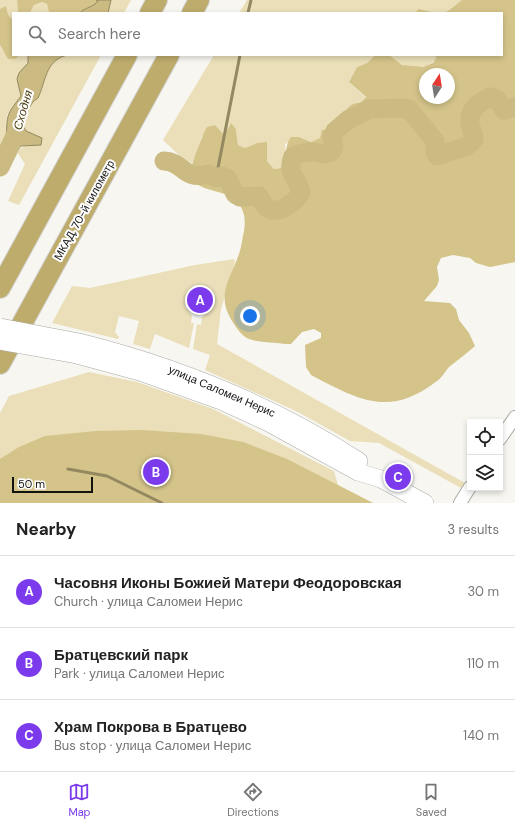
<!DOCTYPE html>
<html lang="en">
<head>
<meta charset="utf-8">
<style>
	:root { --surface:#fff; --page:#f2f2f2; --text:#222; --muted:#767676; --line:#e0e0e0; --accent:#7c3aed }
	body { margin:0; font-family:"DM Sans",sans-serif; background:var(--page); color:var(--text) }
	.controls { position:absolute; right:12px; bottom:12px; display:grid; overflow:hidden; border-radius:0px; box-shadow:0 2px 6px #0003 }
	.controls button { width:36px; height:36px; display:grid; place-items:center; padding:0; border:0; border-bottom:1px solid var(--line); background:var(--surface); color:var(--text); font:20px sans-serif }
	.compass { position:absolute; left:419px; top:68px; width:36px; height:36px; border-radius:50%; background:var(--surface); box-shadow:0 2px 6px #0003; rotate:12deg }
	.scale { position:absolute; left:12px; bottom:10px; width:81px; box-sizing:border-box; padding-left:4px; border:2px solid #121210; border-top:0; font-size:11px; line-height:14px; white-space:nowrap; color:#121210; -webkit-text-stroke:3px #fff; paint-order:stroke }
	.you { position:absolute; left:250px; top:316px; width:14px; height:14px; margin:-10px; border:3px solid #fff; border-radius:50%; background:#1a73e8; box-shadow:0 0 0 6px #1a73e833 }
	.badge { display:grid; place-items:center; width:26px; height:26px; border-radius:50%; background:var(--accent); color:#fff; font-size:13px; font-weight:700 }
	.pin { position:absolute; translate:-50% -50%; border:2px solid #fff; box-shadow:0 1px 4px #0006 }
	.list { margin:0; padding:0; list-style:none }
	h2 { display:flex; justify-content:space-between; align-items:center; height:52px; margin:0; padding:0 16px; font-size:17px }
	h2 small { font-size:13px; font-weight:400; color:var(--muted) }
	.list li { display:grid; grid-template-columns:26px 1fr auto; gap:12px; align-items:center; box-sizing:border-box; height:72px; padding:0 16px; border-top:1px solid var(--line) }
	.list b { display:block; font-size:15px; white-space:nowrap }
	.list p { margin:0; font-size:13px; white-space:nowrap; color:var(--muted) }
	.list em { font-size:13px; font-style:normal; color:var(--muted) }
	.icon { flex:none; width:22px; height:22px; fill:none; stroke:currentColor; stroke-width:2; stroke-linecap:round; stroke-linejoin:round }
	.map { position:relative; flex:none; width:515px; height:503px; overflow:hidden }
	.search { position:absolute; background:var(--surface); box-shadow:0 2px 6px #0003; left:12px; right:12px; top:12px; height:44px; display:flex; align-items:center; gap:10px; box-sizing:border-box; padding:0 14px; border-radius:0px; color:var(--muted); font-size:15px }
	.sheet { height:268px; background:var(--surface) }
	nav { display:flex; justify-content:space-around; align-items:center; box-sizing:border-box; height:56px; border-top:1px solid var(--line); background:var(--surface); font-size:11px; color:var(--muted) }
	nav a { display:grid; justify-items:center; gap:2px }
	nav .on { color:var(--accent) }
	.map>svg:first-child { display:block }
</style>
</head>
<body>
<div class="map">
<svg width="515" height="503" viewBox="0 0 515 503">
	<rect width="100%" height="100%" fill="#f7f6f0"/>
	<g fill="#eadfb8">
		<path d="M0,0H17L18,13H13V21L0,9Z"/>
		<path d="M111,0H131L124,13H108Z"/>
		<path d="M247,0H462C457,3 454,7 449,10C441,16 428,10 418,9L415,13H239Z"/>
		<path d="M42,2L47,4L49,13H30L34,5Z"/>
		<path d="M0,45L2,50L15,59L20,55H28L29,59L17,79L21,96L7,115L6,139L0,152Z"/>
		<path d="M67,55H101L19,205L8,201L25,164L17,152C24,144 31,145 41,145V138L26,131L23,125C26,115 29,103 38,98C46,81 45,61 67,55Z"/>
		<path d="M214,55H375L367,63L357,67L349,82L366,98L361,103C346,100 343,118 335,128H330L321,138L311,142L299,137L285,144L286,161L281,168L274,169L267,161L257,143L245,148L238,145L236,129L230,124L224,135L202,136L192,163L181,157L163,140Z"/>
		<path d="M389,55H435L436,58C430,69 410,70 399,63C395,61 392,58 389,55Z"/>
		<path d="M234,259L235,262L221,309L217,344L465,483L461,488L379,443L350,441L296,411L205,370L210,355L193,349L197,324L201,325L202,317L212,310L215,295L210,288L195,285L188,290L185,306L192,316L191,323H194L189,348L155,334L150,349L133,344L139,321L119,316L115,332L119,337L118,339L52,323L72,286L90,288L195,265Z"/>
		<path d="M195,289L209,292L212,297L209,309L204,312L208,296L195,293L191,310L189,305L191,292Z"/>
		<path d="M89,372L137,382L213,409L334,471L338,485L373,503H0V413L9,396Z"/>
	</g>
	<g fill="#d4c48a" fill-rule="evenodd">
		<path d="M17,0H96L98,1C93,8 85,7 80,13H49L47,4L42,2L34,5L30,13H18Z"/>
		<path d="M462,0H515V262L490,267L476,263L470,258L453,255L441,258L437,267L439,280L437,286L424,301L450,303L456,309L459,320L469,333L475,346C467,353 458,360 449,367C445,371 442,378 437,381C389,418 359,400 311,375L306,367L305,345L321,338V333L314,329L302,332L291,344H285C273,342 260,343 249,339C242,336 238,330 234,324C215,296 229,282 239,254C241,248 242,242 243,236C245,227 246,218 242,209C231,180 178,203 195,155C199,145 202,136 207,127L215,125L224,135L231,123L236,129L238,145L245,148L257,143L267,142V161L274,169L281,168C289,156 283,148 291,137H299L311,142L320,138L322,130L336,128C343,117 346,101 361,103L366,97L349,82L357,67L367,63L375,55H389L402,65L423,67L433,63L436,58L435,55H502V13H415L418,9C427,10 441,16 449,10C454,7 457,3 462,0ZM425,74H449V98H425Z"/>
		<path d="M6,6L8,15L13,21V55H20L15,59H8L0,45V9Z"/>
		<path d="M142,430L201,434L243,442L287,459L373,503H0V459L19,447L45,436L96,431Z"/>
	</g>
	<g fill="#cbbb82" stroke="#948860">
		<path d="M96,0H111L108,13H80C85,7 93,8 98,1Z"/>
		<path d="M28,55H67C45,61 46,81 38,98C29,103 26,115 23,125L26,131L42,138L41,145L21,146L10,160L0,157C0,150 5,146 6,139C8,113 5,117 21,96L17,79L19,73L28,63Z"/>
	</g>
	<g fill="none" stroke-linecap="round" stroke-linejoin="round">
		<g stroke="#948860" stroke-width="3">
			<path d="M248,13L251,0"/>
			<path d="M216,178L240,55"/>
			<path d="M68,469L107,476L162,503"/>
		</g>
		<g stroke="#cbbb82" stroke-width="19">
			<path d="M164,161C185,162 182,181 209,174L216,178L222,176L228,179L235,194L240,197L259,196C261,199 263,204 266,207C277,217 296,202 301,192C297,177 286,174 293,156C303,152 313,150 323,154L331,152L334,147L332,137L335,131L349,119L359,115L368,109L402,108L409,109L435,141V152L437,156L467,146L474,140C474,133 471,130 470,124C468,110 479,102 490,97L497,99L504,110L515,107"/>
			<path d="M0,167L16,134"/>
		</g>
		<g stroke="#acaaa5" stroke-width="14">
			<g id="minor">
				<path d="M500,439L515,417"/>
				<path d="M460,503L470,487"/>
			</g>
		</g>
		<g stroke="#acaaa5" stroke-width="18">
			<g id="secondary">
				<path d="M79,342C179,367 273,405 359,461"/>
				<path d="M77,355L140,372L221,401L269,423L358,472L381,479L425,503"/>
			</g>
		</g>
		<g stroke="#d4d4d4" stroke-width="22">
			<g id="trunk">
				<path d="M150,13L157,0"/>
				<path d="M192,13L199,0"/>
				<path d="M0,288L127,55"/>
				<path d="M0,364L169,55"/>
			</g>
		</g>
		<use href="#minor" stroke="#fff" stroke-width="12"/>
		<use href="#secondary" stroke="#fff" stroke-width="17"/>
		<use href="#trunk" stroke="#beac6c" stroke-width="20"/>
		<g stroke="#acaaa5" stroke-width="18" stroke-linecap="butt">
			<g id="secondary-bridge">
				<path d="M0,327L79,342"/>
				<path d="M0,341L77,355"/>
			</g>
		</g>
		<use href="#secondary-bridge" stroke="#fff" stroke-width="17"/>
	</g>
	<g text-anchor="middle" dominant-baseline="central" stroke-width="4" stroke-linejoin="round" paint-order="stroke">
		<g font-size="11" fill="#121210" stroke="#fff">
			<text transform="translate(84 210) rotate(-61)">МКАД, 70-й километр</text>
			<text transform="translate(222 391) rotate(23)">улица Саломеи Нерис</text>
		</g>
		<g font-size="12" font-style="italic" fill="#4b3f12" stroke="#fff">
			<text transform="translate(23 110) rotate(-74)">Сходня</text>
		</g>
	</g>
</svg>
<div class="controls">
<button><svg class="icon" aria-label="locate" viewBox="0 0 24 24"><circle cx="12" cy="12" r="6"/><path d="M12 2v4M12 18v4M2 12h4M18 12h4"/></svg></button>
<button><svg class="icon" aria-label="layers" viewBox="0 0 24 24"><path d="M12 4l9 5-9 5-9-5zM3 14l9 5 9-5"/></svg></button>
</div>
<svg class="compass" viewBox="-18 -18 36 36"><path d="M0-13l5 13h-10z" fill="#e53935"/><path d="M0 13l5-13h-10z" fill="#767676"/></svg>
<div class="scale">50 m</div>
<div class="you"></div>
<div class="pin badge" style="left:200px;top:300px">A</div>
<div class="pin badge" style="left:156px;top:472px">B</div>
<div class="pin badge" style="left:398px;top:477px">C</div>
<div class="search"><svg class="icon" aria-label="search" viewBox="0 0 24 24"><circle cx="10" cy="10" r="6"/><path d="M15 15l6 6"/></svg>Search here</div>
</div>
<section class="sheet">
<h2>Nearby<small>3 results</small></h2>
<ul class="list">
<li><span class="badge">A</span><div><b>Часовня Иконы Божией Матери Феодоровская</b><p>Church · улица Саломеи Нерис</p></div><em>30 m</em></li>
<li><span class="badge">B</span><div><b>Братцевский парк</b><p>Park · улица Саломеи Нерис</p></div><em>110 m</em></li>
<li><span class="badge">C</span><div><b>Храм Покрова в Братцево</b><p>Bus stop · улица Саломеи Нерис</p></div><em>140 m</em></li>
</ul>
</section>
<nav>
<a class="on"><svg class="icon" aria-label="map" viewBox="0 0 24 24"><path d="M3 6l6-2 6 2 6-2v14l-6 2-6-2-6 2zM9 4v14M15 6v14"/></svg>Map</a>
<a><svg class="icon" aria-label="directions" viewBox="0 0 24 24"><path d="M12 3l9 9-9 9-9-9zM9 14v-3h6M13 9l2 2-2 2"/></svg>Directions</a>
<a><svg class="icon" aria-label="saved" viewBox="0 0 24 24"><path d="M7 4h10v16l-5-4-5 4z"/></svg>Saved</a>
</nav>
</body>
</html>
